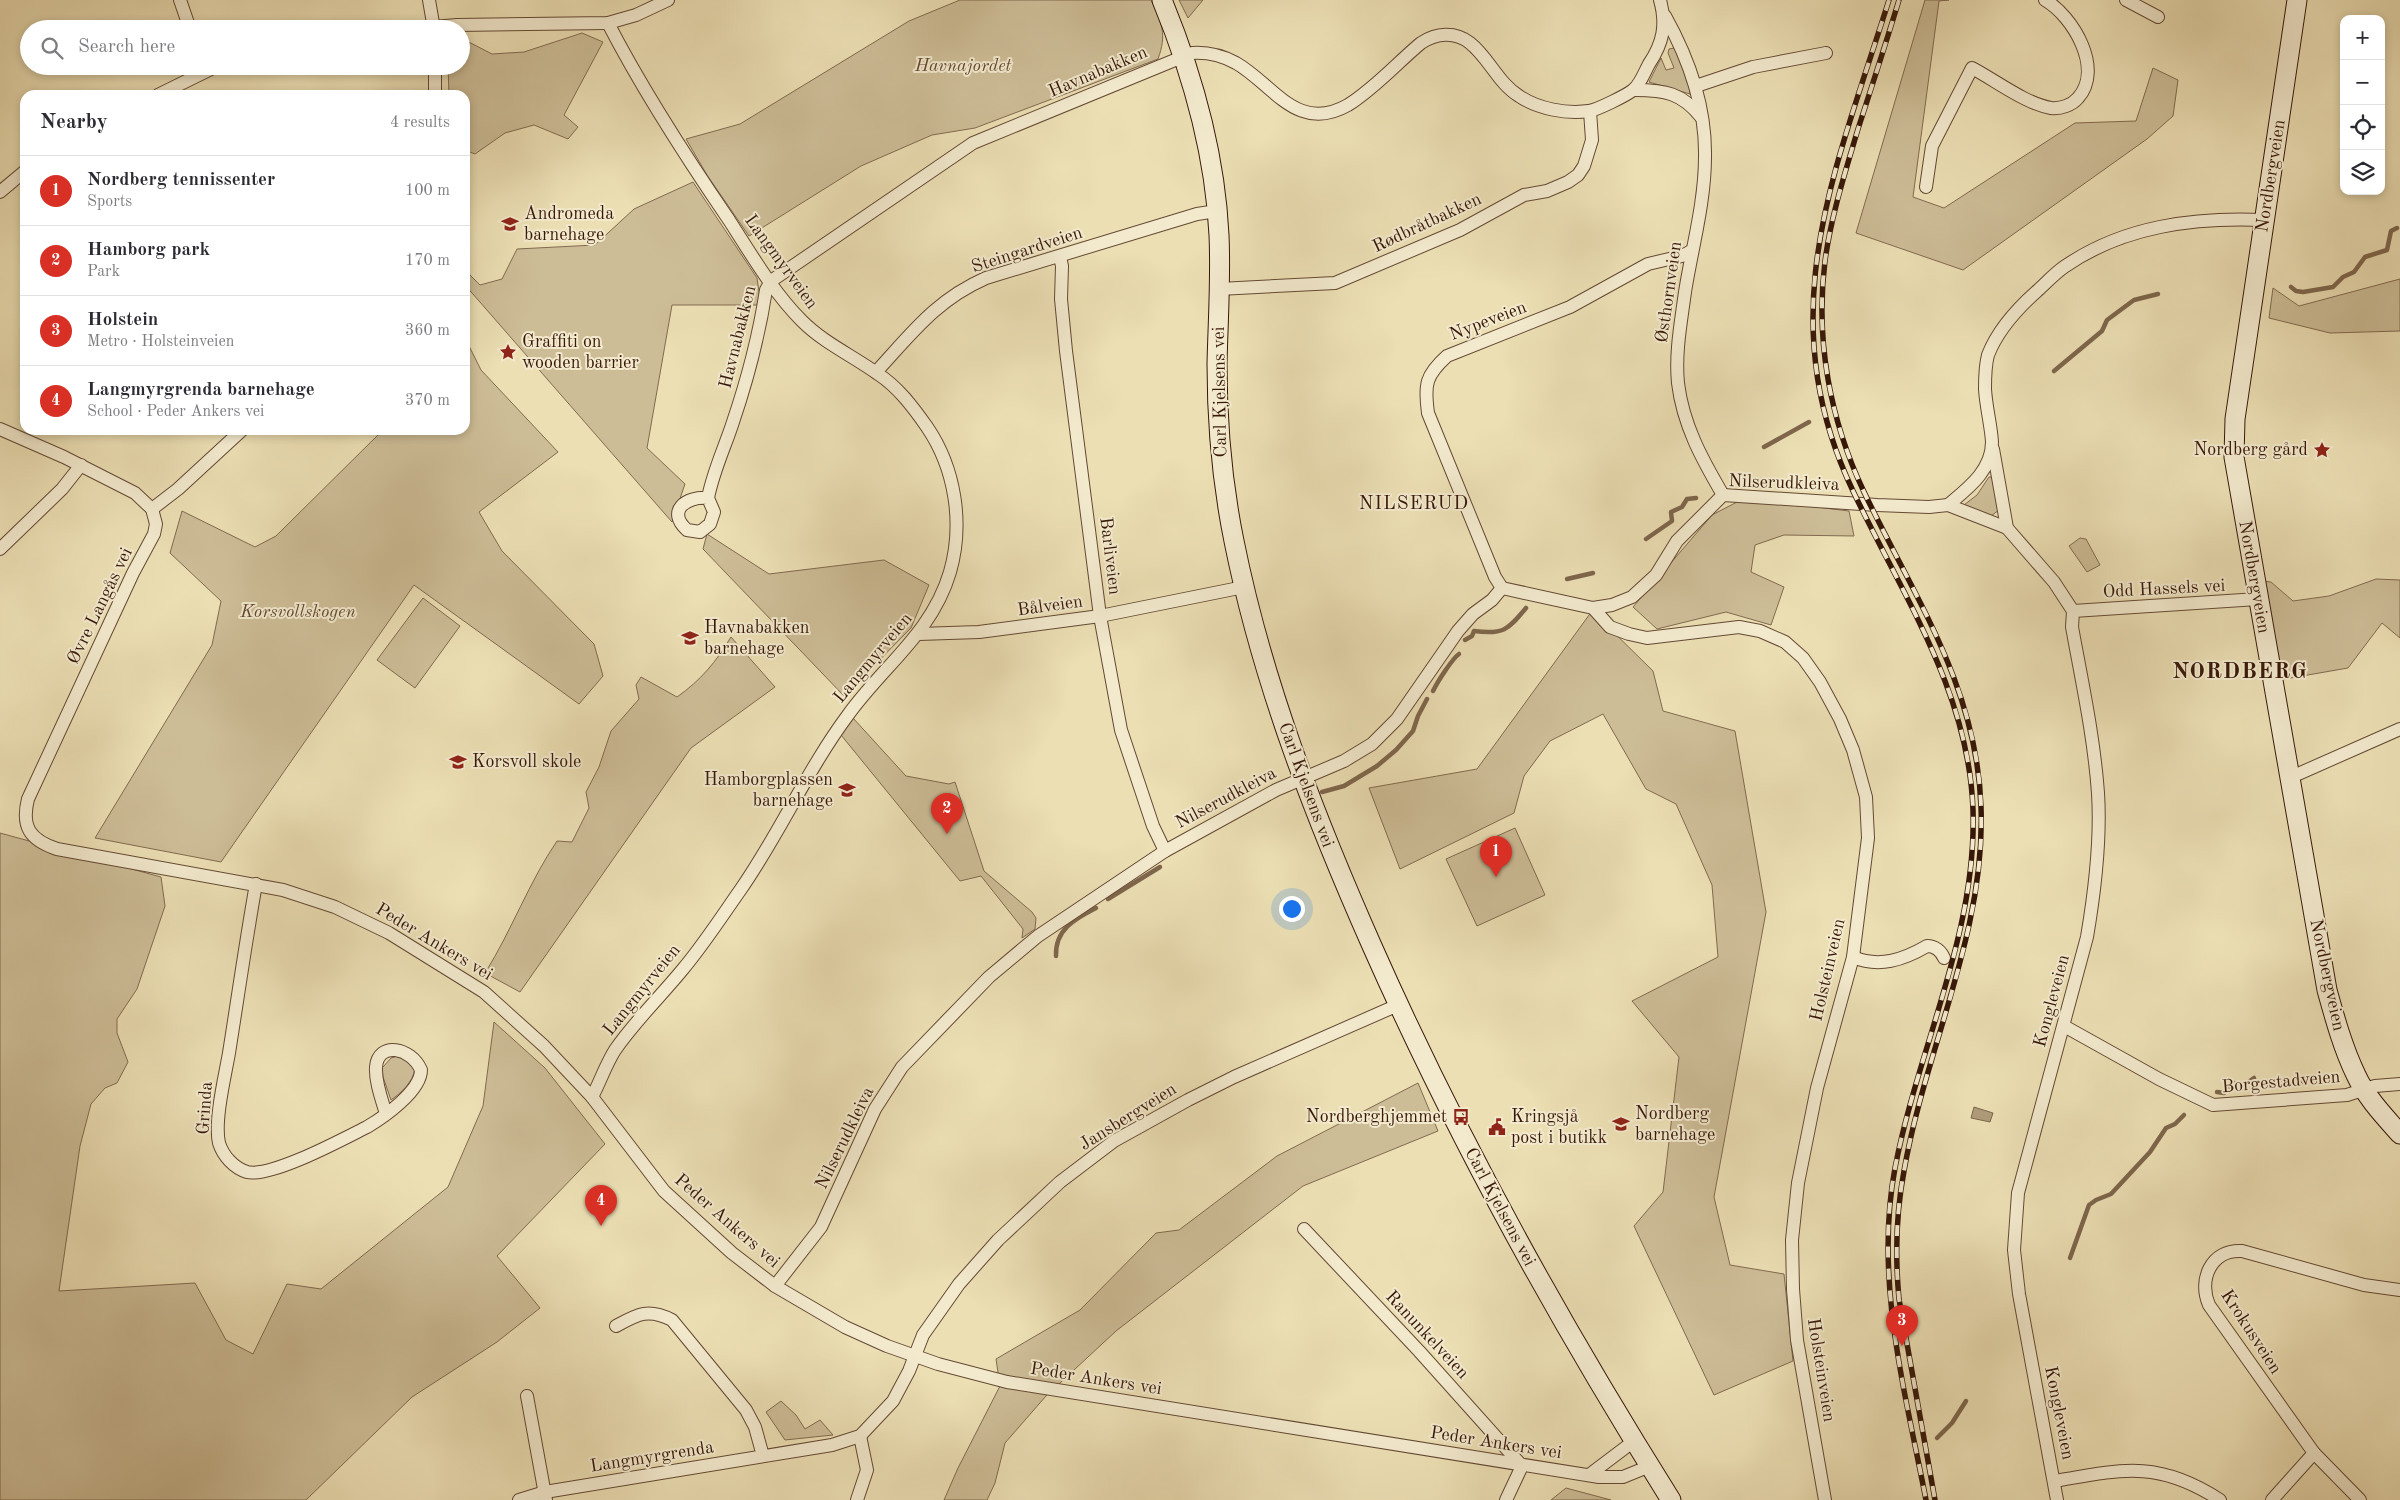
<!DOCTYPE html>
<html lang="en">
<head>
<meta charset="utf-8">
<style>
	:root { --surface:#fff; --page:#f7f7f7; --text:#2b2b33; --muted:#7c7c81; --line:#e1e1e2; --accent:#d93025 }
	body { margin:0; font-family:"Old Standard TT",serif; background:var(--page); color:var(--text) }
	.controls { position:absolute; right:15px; top:15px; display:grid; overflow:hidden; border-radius:10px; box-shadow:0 2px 8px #0003 }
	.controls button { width:45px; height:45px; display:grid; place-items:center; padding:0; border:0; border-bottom:1px solid var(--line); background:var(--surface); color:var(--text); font:25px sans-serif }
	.you { position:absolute; left:1291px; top:908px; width:18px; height:18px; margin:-12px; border:4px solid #fff; border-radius:50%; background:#1a73e8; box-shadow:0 0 0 8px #1a73e833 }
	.badge { display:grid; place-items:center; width:32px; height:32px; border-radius:50%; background:var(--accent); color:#fff; font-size:16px; font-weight:700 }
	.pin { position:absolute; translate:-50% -41px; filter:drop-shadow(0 1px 2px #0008) }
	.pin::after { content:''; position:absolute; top:26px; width:18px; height:15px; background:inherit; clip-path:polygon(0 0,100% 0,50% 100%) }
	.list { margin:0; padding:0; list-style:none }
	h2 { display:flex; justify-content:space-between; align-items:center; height:65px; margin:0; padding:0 20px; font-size:21px }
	h2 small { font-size:16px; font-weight:400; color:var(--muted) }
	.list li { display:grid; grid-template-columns:32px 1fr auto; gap:15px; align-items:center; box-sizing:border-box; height:70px; padding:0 20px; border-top:1px solid var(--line) }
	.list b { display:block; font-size:19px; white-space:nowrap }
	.list p { margin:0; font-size:16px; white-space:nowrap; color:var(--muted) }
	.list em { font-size:16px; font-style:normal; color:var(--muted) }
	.icon { flex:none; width:28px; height:28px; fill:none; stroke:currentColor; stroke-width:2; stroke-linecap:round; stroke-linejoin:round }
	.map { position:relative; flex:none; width:2400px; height:1500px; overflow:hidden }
	.search { position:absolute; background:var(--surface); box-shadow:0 2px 8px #0003; left:20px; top:20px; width:450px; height:55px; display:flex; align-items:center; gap:12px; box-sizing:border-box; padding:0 18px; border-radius:28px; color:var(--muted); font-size:19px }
	.panel { position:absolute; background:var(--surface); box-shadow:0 2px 8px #0003; left:20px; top:90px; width:450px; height:345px; border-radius:15px }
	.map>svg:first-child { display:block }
</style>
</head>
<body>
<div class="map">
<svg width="2400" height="1500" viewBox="0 0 2400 1500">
	<rect width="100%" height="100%" fill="#ecdfb4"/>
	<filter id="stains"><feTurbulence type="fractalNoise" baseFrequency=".004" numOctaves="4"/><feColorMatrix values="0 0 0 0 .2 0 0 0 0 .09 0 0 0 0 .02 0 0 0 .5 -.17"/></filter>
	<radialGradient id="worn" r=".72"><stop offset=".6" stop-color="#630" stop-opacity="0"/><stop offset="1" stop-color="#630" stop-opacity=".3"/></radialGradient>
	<g fill="#cdbd97" stroke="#826a50">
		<path d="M960,0H1151C1162,24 1167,34 1158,59L975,128L932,135L861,166L749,236L707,175L686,139L740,124L909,21Z"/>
		<path d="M1179,0H1203L1188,18Z"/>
		<path d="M1925,0H1949L1939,1L1913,197L1944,208L2075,123L2136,121L2153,68L2178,80L2173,116L2147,139L1963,270L1856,233Z"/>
		<path d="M582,33L603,42L564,115L578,127L568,139L534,125L505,133L475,154L465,150V95H449L448,66H461V38L492,54L524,52Z"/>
		<path d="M1674,48L1679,55L1690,89V94L1649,82L1661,58L1666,70L1674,68L1668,53L1669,49Z"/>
		<path d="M693,182L757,278L761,305H672L647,448L685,484L672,522L465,285V270L480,285L502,279L517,249L595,245L634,209Z"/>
		<path d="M2400,279V331L2330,333L2269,318L2273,288L2299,306Z"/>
		<path d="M465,338L481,370L558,452L479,512L502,551L594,644L603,676L579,704L414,585L221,862L95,838L212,645L221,601L170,553L182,511L255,547L276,536L383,430H465Z"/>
		<path d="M1989,477H1992L1999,510L1991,516L1964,505L1977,495Z"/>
		<path d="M1759,500L1849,511L1854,536L1784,535L1755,545L1751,572L1784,587L1771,625L1726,612L1657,629L1633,607L1712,515L1737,502Z"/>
		<path d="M707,534L769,574L884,560L929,585L911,628L844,696L703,549Z"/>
		<path d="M2080,538L2086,539L2100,565L2087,572L2069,546Z"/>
		<path d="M2376,579L2400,580V638L2382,623L2348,668L2279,680L2262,581L2271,582L2293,601L2329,596Z"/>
		<path d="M423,598L460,626L415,688L377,660Z"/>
		<path d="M1592,611L1653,671L1663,711L1735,731L1766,912L1714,1197L1730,1265L1784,1274L1793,1361L1714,1395L1634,1226L1663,1192L1679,1057L1632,1001L1718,957L1712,885L1676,804L1646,789L1603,714L1550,741L1524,776L1514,813L1400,869L1369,788L1477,769Z"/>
		<path d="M731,637L775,687L691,748L520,992L485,973C512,930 529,882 557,841L572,842L589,808L586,792L599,767L611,731L639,699L636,685L641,677L677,697C701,680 716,662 731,637Z"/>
		<path d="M853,718L906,776L949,784L955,782L984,871L1032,912L1036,918L1035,929L1022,938L1023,929L981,876L960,881L841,735Z"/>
		<path d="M1515,828L1545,895L1477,926L1446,859Z"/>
		<path d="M0,833L161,877L165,906L137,989L117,1019V1033L128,1062L117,1083L105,1088L91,1104L80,1146L59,1291L195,1283L226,1340L253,1354L287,1284L321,1289L448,1187L483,1106L494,1022L545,1068L605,1144L497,1256L540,1308L497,1342L412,1397L306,1500H0Z"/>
		<path d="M398,1056L404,1057L415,1069C413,1082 401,1093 391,1100L383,1077L382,1068L391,1058Z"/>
		<path d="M1418,1083L1438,1131L1303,1186L1116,1331L1046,1396L1005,1443L995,1483L987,1500H944L958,1468L1000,1386L996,1359L1080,1310L1156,1233L1179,1230L1277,1156Z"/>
		<path d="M781,1401L796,1415L805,1429L820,1420L833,1435L785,1440L766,1412Z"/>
		<path d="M1566,1488L1611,1500H1551Z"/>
	</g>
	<path fill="#ae9b7a" stroke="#7e664c" d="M1974,1107L1993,1113L1990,1122L1971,1118Z"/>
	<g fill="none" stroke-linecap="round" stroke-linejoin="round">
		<g stroke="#7e664c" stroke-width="4.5">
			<path d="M2291,287L2296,291L2303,292L2333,287L2343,277L2354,272L2365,257L2387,250L2391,231L2397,228"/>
			<path d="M2054,371L2102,331L2107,320L2134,300L2158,294"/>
			<path d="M1764,447L1809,422"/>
			<path d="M1646,539L1672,521L1671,512L1682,507L1687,499L1696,498"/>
			<path d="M1567,579L1593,573"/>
			<path d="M1465,640L1472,636L1474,631C1503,635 1508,630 1526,608"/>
			<path d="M1433,691C1438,681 1452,659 1459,654"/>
			<path d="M1322,792L1344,786L1377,766L1396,750L1413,731L1418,716L1427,699"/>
			<path d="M1108,899L1160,867"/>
			<path d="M1056,956C1055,929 1075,919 1096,908"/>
			<path d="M2283,1080L2296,1085L2313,1077L2323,1081"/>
			<path d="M2217,1092L2224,1093L2234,1083L2243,1086L2254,1078"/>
			<path d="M2070,1258L2089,1205L2096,1200L2111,1194L2150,1152L2166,1128L2175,1124L2184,1115"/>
			<path d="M1937,1438L1952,1423L1966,1401"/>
		</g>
		<g stroke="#644933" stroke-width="14">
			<g id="street">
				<path d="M180,0L190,29"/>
				<path d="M429,0L434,29"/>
				<path d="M2126,0L2158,17"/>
				<path d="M1665,16C1689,59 1706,107 1705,157C1705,202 1692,248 1685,292C1681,322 1675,353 1678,383C1683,425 1702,459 1723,495"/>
				<path d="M410,29L457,25L608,23L636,15L668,0"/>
				<path d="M435,66V95"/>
				<path d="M1696,86L1753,67L1826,53"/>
				<path d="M1635,90C1665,90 1682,93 1701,117"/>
				<path d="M158,95L217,66"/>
				<path d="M1926,187L1932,146L1972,68C1995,80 2026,104 2051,108C2061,109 2072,105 2078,98C2104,69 2073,16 2045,0"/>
				<path d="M0,192L25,171"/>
				<path d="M1060,257L1062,266L1061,299L1066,351L1100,616L1121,730L1153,826L1165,851"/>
				<path d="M1219,289L1335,283L1460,230L1524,195L1547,191L1568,182L1578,175L1584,166L1592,140L1590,111"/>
				<path d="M876,372C912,333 936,300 986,278L1197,214L1217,211"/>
				<path d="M0,429L64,457L135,493L152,509L156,524L154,534L133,573L28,799C21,827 30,840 57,849L283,890L335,907L389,933L484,992L544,1046L592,1097L664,1191L732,1253L775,1286L845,1327L887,1346L938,1364L1007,1382L1599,1477H1623L1650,1466"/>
				<path d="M1993,449L2007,528"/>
				<path d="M708,498L714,512L710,524L700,532L687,530C666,511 686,496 708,498C713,472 724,449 732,425C747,381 759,336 766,290L771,281L973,143L1192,53C1207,52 1223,56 1236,63C1273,84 1297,134 1348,105C1374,89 1397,63 1421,43C1436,33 1455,31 1470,43C1489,58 1498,83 1519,96C1538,109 1566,114 1589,111C1597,110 1627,95 1633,90C1640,85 1645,71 1649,64C1663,43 1667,25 1660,0"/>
				<path d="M152,509L178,489L242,430"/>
				<path d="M0,549L62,489L81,465"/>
				<path d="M1502,588L1495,577L1428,413C1424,384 1426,375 1447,356L1570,307L1648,264L1682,256L1691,251"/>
				<path d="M1593,608L1610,627L1629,634L1647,638L1739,627L1760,631L1785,642L1803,658L1820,682L1840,719L1853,750L1866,797L1868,838L1853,957L1817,1088L1798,1183L1792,1240L1793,1289L1797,1340L1825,1500"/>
				<path d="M2073,611L2258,599"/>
				<path d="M919,634L979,632L1100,616L1244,587"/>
				<path d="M2289,778L2400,729"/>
				<path d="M256,884C246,940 238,996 229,1053C225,1076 214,1121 219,1143C223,1156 234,1168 247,1172C271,1178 343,1139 367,1127C384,1117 421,1091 421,1070C411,1047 378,1041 376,1067C375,1082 382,1100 386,1114"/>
				<path d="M1853,957C1879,968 1903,960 1927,946C1935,946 1941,951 1944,958"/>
				<path d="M2064,1026L2159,1079L2213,1105L2347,1095L2375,1086L2400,1084"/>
				<path d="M592,1097C600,1082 606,1064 615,1050C635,1021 661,996 683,969C704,944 722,916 741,889C780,833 807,770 848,715C884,665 932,633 950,572C964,523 955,468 927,427C913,407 898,387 878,374C853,356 824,343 802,321C773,292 751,254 729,220C686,157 643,91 608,23"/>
				<path d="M1304,1229L1419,1351L1522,1466L1506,1500"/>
				<path d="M775,1286L821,1227L875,1109L902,1067L989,977L1038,936L1165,851L1276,790L1344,761L1372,744L1397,719L1458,631L1473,614L1492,600L1502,588L1593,608L1612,605L1632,597L1656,575L1677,541L1723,495L1877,505L1929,507L1948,505"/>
				<path d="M616,1326C638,1314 648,1308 672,1320L746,1410L755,1427L763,1456"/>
				<path d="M527,1396L546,1500"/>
				<path d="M2314,1453L2360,1500"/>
				<path d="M1589,1475L1634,1441"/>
				<path d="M2055,1481C2122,1469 2159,1460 2220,1500"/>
				<path d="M519,1500L545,1492L832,1445L860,1436L893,1401L909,1371L923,1335L959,1284L998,1240L1060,1182L1114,1141L1188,1100L1234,1077L1398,1005"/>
				<path d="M857,1500L867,1470L860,1436"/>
				<path d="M2057,1500L2019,1294L2014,1250L2018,1193L2087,937C2095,890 2101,840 2098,793C2094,737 2082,682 2072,627L2073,611L2054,582L2007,528L1948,505C1967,489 1992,471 1992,442C1991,425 1986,407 1985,389C1985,379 1985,366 1988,355C1997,332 2017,309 2036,292C2045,284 2054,274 2064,267C2123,226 2194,217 2264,220"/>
				<path d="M2272,1500L2314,1453L2209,1305C2198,1280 2211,1249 2242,1251L2364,1285L2400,1290"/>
			</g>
		</g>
		<g stroke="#371708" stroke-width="21">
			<g id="secondary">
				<path d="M1162,0C1193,75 1215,153 1219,235C1221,278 1218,321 1217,364C1217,424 1222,482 1234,541C1262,681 1314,815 1372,946C1457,1138 1559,1322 1671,1500"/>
				<path d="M2297,0L2235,419L2234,457L2327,990C2335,1019 2343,1048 2356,1075C2366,1097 2384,1116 2400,1134"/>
			</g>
		</g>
		<use href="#street" stroke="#f3eace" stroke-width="12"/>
		<use href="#secondary" stroke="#f3eace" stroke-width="19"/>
		<g stroke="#371708" stroke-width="5.5">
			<g id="rail">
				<path d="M1889,0C1835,172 1769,314 1853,491C1902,595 1969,691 1973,810C1977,934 1918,1048 1895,1168C1874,1279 1905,1391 1926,1500"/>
				<path d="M1899,0C1886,43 1872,86 1858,129C1845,173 1831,216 1825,261C1815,340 1830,420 1864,492C1914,597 1977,686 1981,807C1986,933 1925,1049 1904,1171C1896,1213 1895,1256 1899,1299L1935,1500"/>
			</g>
		</g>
		<use href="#rail" stroke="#f3eace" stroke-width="4" stroke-dasharray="11" stroke-linecap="butt"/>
	</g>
	<defs>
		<g id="school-bare" transform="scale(1.35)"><path d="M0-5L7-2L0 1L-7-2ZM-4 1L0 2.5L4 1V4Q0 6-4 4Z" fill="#8f2418" stroke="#f3eace" stroke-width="2.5" paint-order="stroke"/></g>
		<g id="sight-bare" transform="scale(1.35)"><path d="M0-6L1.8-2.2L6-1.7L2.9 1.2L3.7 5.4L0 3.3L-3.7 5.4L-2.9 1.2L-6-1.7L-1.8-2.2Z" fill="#8f2418" stroke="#f3eace" stroke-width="2.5" paint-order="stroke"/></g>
		<g id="bus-bare" transform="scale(1.35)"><path d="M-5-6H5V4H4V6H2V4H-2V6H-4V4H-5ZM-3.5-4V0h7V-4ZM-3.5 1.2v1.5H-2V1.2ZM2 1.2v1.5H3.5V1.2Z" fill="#8f2418" stroke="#f3eace" stroke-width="2.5" paint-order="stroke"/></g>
		<g id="civic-bare" transform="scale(1.35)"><path d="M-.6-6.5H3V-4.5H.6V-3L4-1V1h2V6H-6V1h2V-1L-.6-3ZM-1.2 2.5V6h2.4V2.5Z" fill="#8f2418" stroke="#f3eace" stroke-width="2.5" paint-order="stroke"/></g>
	</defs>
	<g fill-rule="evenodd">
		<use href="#school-bare" x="510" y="224"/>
		<use href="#sight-bare" x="508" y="352"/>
		<use href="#sight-bare" x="2322" y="450"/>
		<use href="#school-bare" x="690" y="638"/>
		<use href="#school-bare" x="458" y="762"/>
		<use href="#school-bare" x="847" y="790"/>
		<use href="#bus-bare" x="1461" y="1117"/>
		<use href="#school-bare" x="1621" y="1124"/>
		<use href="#civic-bare" x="1497" y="1127"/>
	</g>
	<g text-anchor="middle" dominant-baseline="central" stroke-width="4" stroke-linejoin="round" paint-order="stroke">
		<g font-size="18" font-style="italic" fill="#644933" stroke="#f3eace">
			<text x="963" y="66">Havnajordet</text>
			<text x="298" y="612">Korsvollskogen</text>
		</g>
		<g font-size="18" fill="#371708" stroke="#f3eace">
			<text transform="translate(1098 72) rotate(-23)">Havnabakken</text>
			<text transform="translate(2271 176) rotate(-81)">Nordbergveien</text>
			<text transform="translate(1427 223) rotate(-25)">Rødbråtbakken</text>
			<text transform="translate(1027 250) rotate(-18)">Steingardveien</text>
			<text transform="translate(781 262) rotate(54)">Langmyrveien</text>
			<text transform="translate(1669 292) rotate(-82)">Østhornveien</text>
			<text transform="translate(1488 321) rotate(-21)">Nypeveien</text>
			<text transform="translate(738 337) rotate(-76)">Havnabakken</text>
			<text transform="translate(1220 392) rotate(-91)">Carl Kjelsens vei</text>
			<text transform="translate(1784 483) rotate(2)">Nilserudkleiva</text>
			<text transform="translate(1110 556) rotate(83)">Barliveien</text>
			<text transform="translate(2254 577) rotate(80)">Nordbergveien</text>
			<text transform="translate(2164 589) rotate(-3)">Odd Hassels vei</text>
			<text transform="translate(100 606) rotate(-64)">Øvre Langås vei</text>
			<text transform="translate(1050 606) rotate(-8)">Bålveien</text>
			<text transform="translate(873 658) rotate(-50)">Langmyrveien</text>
			<text transform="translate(1306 785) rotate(70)">Carl Kjelsens vei</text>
			<text transform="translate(1226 798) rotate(-28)">Nilserudkleiva</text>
			<text transform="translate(434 942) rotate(31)">Peder Ankers vei</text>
			<text transform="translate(1828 970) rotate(-77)">Holsteinveien</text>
			<text transform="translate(2327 975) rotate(78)">Nordbergveien</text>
			<text transform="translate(642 990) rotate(-51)">Langmyrveien</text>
			<text transform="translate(2052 1001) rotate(-75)">Kongleveien</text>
			<text transform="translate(2281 1082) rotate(-5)">Borgestadveien</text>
			<text transform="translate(205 1108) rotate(-86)">Grinda</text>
			<text transform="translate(1128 1117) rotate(-32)">Jansbergveien</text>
			<text transform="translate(845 1138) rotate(-64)">Nilserudkleiva</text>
			<text transform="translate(1500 1207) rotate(62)">Carl Kjelsens vei</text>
			<text transform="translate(727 1221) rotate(41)">Peder Ankers vei</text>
			<text transform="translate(2251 1332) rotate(57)">Krokusveien</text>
			<text transform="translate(1427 1335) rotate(47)">Ranunkelveien</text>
			<text transform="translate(1821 1370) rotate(81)">Holsteinveien</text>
			<text transform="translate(1096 1379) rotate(9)">Peder Ankers vei</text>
			<text transform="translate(2059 1413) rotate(79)">Kongleveien</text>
			<text transform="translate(1496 1443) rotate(9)">Peder Ankers vei</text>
			<text transform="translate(652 1457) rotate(-9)">Langmyrgrenda</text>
		</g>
		<g font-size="18" fill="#371708" stroke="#f3eace" text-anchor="start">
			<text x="524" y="214">Andromeda<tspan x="524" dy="21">barnehage</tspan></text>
			<text x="522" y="342">Graffiti on<tspan x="522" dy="21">wooden barrier</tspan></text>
			<text x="2308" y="450" text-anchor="end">Nordberg gård</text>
			<text x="704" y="628">Havnabakken<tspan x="704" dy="21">barnehage</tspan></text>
			<text x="472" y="762">Korsvoll skole</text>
			<text x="833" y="780" text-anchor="end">Hamborgplassen<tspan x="833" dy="21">barnehage</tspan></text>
			<text x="1635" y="1114">Nordberg<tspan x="1635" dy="21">barnehage</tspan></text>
			<text x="1447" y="1117" text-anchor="end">Nordberghjemmet</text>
			<text x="1511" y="1117">Kringsjå<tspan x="1511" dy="21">post i butikk</tspan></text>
		</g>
		<g font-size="19" letter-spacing="1" fill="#371708" stroke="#f3eace">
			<text x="1414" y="504">NILSERUD</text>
		</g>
		<g font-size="22" font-weight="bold" letter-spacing="1" fill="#371708" stroke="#f3eace">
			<text x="2240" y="672">NORDBERG</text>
		</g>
	</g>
	<rect width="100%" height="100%" filter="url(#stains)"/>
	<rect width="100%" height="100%" fill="url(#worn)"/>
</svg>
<div class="controls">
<button>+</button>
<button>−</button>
<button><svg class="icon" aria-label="locate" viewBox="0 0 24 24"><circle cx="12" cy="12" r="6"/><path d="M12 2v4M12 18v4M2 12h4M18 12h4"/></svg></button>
<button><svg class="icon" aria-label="layers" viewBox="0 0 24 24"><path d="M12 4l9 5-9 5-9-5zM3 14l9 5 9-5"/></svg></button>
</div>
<div class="you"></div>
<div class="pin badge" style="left:1496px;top:877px">1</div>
<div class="pin badge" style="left:947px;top:834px">2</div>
<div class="pin badge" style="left:1902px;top:1346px">3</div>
<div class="pin badge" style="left:601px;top:1226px">4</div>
<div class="search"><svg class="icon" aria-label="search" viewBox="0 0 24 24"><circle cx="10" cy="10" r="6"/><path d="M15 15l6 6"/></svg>Search here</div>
<section class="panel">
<h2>Nearby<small>4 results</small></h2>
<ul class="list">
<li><span class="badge">1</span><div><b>Nordberg tennissenter</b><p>Sports</p></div><em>100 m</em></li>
<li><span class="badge">2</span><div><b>Hamborg park</b><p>Park</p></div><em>170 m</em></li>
<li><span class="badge">3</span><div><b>Holstein</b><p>Metro · Holsteinveien</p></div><em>360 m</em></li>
<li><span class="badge">4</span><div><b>Langmyrgrenda barnehage</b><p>School · Peder Ankers vei</p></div><em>370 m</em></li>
</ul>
</section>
</div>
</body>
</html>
